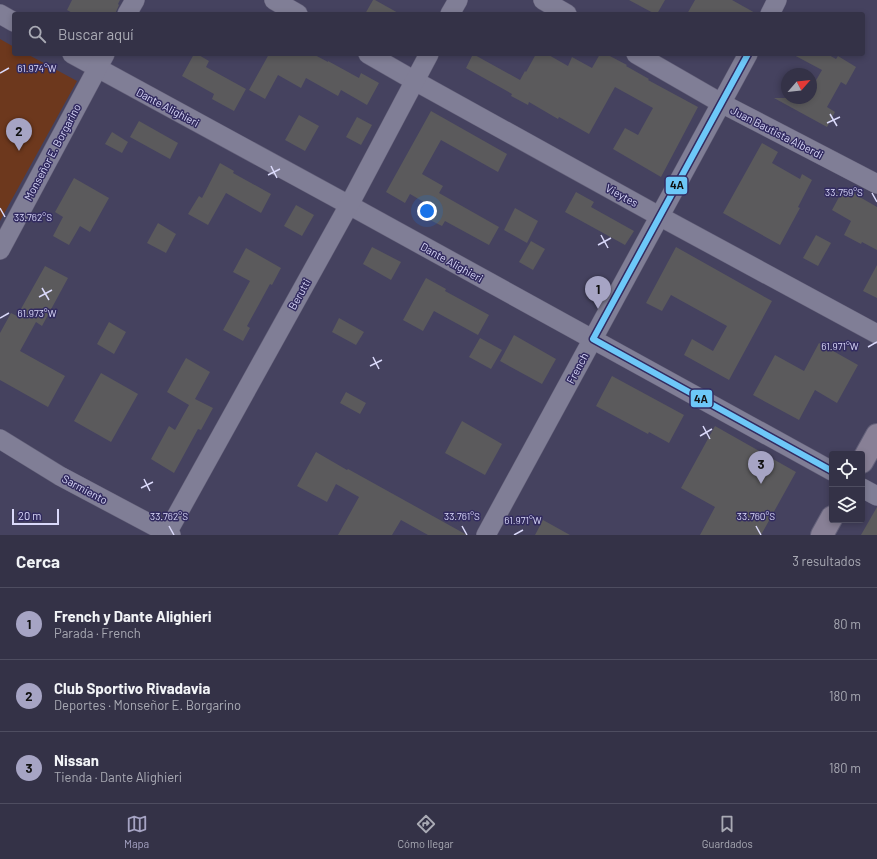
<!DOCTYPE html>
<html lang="es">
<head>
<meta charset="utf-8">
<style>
	:root { --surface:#343247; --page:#3c3a4e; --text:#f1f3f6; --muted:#a9aab4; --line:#4e4d60; --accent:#a6a4c4 }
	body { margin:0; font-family:Barlow,sans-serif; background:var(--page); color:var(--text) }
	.controls { position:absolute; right:12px; bottom:12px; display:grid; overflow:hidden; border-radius:4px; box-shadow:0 2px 6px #0003 }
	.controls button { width:36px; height:36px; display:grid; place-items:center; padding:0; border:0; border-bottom:1px solid var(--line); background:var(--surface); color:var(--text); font:20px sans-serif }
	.compass { position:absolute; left:781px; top:68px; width:36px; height:36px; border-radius:50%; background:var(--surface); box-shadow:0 2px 6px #0003; rotate:62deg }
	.scale { position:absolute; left:12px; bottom:10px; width:47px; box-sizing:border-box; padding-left:4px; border:2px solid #dad9fa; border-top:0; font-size:11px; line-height:14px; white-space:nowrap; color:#dad9fa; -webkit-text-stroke:3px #322b60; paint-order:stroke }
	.you { position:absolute; left:427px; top:211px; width:14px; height:14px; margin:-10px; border:3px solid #fff; border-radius:50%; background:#1a73e8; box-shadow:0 0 0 6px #1a73e833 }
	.badge { display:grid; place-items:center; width:26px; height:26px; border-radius:50%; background:var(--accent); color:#111; font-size:13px; font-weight:700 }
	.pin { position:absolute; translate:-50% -33px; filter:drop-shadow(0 1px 2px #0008) }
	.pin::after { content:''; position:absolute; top:21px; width:14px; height:12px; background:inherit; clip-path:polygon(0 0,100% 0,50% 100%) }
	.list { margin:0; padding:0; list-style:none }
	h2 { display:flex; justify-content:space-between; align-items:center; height:52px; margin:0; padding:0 16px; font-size:17px }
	h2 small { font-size:13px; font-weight:400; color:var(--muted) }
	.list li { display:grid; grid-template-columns:26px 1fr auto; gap:12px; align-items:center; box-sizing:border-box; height:72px; padding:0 16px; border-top:1px solid var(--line) }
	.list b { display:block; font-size:15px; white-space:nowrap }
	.list p { margin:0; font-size:13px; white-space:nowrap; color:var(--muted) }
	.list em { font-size:13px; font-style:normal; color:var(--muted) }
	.icon { flex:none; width:22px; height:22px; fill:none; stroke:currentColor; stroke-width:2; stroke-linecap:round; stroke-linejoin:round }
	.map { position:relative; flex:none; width:877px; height:535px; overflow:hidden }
	.search { position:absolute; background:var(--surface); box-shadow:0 2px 6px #0003; left:12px; right:12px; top:12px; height:44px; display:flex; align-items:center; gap:10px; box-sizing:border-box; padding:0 14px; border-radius:4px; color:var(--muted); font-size:15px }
	.sheet { height:268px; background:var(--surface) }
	nav { display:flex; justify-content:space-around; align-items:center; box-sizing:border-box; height:56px; border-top:1px solid var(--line); background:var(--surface); font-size:11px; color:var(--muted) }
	nav a { display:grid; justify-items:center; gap:2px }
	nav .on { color:var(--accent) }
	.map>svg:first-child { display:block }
</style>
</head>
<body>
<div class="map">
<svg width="877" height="535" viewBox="0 0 877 535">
	<rect width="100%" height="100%" fill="#45425f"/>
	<path fill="#6d381d" d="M0,39L14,47V54H27L77,81L0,221Z"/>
	<g fill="#5b5a5c">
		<path d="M72,0H120L118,4L119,5L115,14H74L67,10Z"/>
		<path d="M373,0H375L400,14H365Z"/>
		<path d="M629,0H665L657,14H655Z"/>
		<path d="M695,0H732L757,14H687Z"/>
		<path d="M194,54H197L209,61L206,67L246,89L234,111L212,99L214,94L182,76Z"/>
		<path d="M269,54H313L328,62V61L359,78L361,73L379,83L367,105L341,90L338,96L306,78L301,88L278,75L265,99L249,90Z"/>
		<path d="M473,54L520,80L525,71L526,72L536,54H547L568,66L572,57L592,68L600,54H606L627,65L626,66L649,79L648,80L698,107L661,177L613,149L625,128L638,135L653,108L615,87L589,134L559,117L558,119L529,102L528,105L511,96L512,94L466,68Z"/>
		<path d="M792,54H827L836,59L838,56L856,67L846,85L841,82L827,107L835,112L827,127L774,98H811V89L822,70Z"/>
		<path d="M431,111L507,154L498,172L441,140L422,174L443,186L439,193L499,227L489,245L445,221L442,226L428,219L434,208L410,194L405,203L386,192Z"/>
		<path d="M299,115L319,126L305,151L285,140Z"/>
		<path d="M357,117L372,125L361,145L346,137Z"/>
		<path d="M139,121L178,143L170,159L130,137Z"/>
		<path d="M112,132L128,142L122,153L105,144Z"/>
		<path d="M762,143L778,152L772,163L800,179L802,174L812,180L798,207L800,208L780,245L723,213Z"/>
		<path d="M220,163L234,171L233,173L271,194L261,213L226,193L208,225L188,214L199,196L202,198Z"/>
		<path d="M74,178L109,198L90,232L80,226L69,245L53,236L63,217L55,212Z"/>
		<path d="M844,188L877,207V250L862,242L861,244L844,235L851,221L832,210Z"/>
		<path d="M576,192L594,202L591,207L634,231L625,245L565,212Z"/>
		<path d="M296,205L314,215L302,236L284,226Z"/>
		<path d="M515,208L538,221L527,243L504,230Z"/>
		<path d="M158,223L176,234L166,253L147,243Z"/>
		<path d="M816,235L831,243L818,266L803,258Z"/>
		<path d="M531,241L545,249L533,270L519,262Z"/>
		<path d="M372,247L401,262L391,280L363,264Z"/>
		<path d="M676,247L772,301L729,380L684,355L692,339L713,351L727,326L671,295L662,311L646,303Z"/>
		<path d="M246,248L281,268L272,285L270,284L247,326L250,328L243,341L223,330L250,281L233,272Z"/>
		<path d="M877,265V298L863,291Z"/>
		<path d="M45,266L68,278L42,326L36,322L20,351L65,376L48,407L0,380V333L11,313L17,316Z"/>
		<path d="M426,278L446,289L445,291L489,315L478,335L434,311L423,331L403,320Z"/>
		<path d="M339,318L364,332L356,345L332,332Z"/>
		<path d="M109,322L126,332L114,354L97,344Z"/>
		<path d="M514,335L556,359L542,384L500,361Z"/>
		<path d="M480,338L502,350L491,369L469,357Z"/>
		<path d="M819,343L858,365L837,403L815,390L799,420L753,395L775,355L804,371Z"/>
		<path d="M186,358L210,372L195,399L213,408L201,430L198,429L174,473L151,459L169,426L175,430L189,405L167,392Z"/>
		<path d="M101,373L138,394L111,442L74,421Z"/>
		<path d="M612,376L684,415L669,443L649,432L648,434L596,406Z"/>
		<path d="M346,392L366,403L360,414L340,403Z"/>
		<path d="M462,421L502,444L485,475L445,453Z"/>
		<path d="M715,426L796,472L761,535H700L715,507L681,488Z"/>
		<path d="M316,452L347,470L348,469L467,535H428L401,520L392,535H338L359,497L336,484L327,502L297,486Z"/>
		<path d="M877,507V535H861Z"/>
		<path d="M543,520L570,535H535Z"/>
	</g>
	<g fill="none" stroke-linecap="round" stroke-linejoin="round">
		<g stroke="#636079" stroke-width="20">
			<g id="minor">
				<path d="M274,0L298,14"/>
				<path d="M543,0L567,14"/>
				<path d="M0,14L14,22"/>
				<path d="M127,14L135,0"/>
				<path d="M450,14L458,0"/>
				<path d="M770,14L777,0"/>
				<path d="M72,54L349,205L832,471"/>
				<path d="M368,54L415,81L659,216L877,334"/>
				<path d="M636,54L721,103L877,184"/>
				<path d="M0,250L105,54"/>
				<path d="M0,439L60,476L171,535"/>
				<path d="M862,488L877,496"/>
				<path d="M167,533L349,205L429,54"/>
				<path d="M486,535L748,54"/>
			</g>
		</g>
		<g stroke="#636079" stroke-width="24">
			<g id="trunk">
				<path d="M862,462L877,435"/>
				<path d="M822,535L832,517"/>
			</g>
		</g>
		<use href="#minor" stroke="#807e96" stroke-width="19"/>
		<use href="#trunk" stroke="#888096" stroke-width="22"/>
		<g stroke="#322b60" stroke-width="9">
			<path id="bus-1" d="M748,54L593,339L832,471"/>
		</g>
		<use href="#bus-1" stroke="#6dc8f8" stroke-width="6"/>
	</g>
	<path fill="none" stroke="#dad9fa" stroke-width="1.5" d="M0,73L9,68M830,114L837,126M827,123L840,117M271,166L277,178M268,175L280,169M872,193L877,202M0,208L5,217M601,235L608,248M598,245L611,238M42,288L49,300M39,297L52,290M0,318L9,313M868,347L877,342M373,357L379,369M370,366L382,360M703,426L710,439M700,436L712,429M144,479L150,491M141,488L153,482M169,526L174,535M462,526L467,535M756,526L761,535M514,535L523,530"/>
	<g text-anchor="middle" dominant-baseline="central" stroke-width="3" stroke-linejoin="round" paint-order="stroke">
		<g font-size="11" fill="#dad9fa" stroke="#322b60">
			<text transform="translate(168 107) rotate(28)">Dante Alighieri</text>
			<text transform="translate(777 132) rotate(27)">Juan Bautista Alberdi</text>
			<text transform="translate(52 152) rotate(-62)">Monseñor E. Borgarino</text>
			<text transform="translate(622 195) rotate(29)">Vieytes</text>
			<text transform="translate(452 262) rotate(29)">Dante Alighieri</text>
			<text transform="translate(299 294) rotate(-61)">Berutti</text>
			<text transform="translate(577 368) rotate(-62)">French</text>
			<text transform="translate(85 489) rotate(28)">Sarmiento</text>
		</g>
	</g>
	<g font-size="10" text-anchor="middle" fill="#dad9fa" stroke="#322b60" stroke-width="3" stroke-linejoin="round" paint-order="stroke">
		<text x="37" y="72">61.974°W</text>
		<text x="844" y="196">33.759°S</text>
		<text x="33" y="221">33.762°S</text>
		<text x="37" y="317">61.973°W</text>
		<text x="840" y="350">61.971°W</text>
		<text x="169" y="520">33.762°S</text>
		<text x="462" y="520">33.761°S</text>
		<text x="756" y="520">33.760°S</text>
		<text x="523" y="524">61.971°W</text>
	</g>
	<g stroke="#322b60" stroke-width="1.5">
		<rect x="665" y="176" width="23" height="19" rx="4" fill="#6dc8f8"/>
		<rect x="690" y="389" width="23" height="19" rx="4" fill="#6dc8f8"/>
	</g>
	<g font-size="11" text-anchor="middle" font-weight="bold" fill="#111">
		<text x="677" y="189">4A</text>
		<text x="701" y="403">4A</text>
	</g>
</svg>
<div class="controls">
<button><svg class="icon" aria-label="locate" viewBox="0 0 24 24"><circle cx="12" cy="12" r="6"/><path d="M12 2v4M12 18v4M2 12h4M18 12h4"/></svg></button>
<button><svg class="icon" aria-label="layers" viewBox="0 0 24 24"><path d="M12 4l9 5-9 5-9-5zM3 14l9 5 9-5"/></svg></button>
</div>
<svg class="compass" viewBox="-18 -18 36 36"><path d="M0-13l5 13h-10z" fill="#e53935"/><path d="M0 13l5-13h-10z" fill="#a9aab4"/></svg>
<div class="scale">20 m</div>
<div class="you"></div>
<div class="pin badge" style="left:598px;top:309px">1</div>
<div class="pin badge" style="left:19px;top:151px">2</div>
<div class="pin badge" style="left:761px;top:484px">3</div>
<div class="search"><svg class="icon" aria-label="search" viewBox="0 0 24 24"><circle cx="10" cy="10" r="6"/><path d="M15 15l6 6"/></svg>Buscar aquí</div>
</div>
<section class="sheet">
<h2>Cerca<small>3 resultados</small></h2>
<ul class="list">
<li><span class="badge">1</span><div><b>French y Dante Alighieri</b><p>Parada · French</p></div><em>80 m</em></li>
<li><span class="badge">2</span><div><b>Club Sportivo Rivadavia</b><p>Deportes · Monseñor E. Borgarino</p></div><em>180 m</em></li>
<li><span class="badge">3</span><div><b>Nissan</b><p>Tienda · Dante Alighieri</p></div><em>180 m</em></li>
</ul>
</section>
<nav>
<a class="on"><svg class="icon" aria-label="map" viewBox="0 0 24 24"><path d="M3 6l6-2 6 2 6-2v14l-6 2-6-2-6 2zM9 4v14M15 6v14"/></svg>Mapa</a>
<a><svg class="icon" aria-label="directions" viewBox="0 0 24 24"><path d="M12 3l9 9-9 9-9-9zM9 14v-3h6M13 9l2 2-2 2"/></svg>Cómo llegar</a>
<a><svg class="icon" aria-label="saved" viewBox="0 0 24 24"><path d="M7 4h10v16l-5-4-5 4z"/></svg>Guardados</a>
</nav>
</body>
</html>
